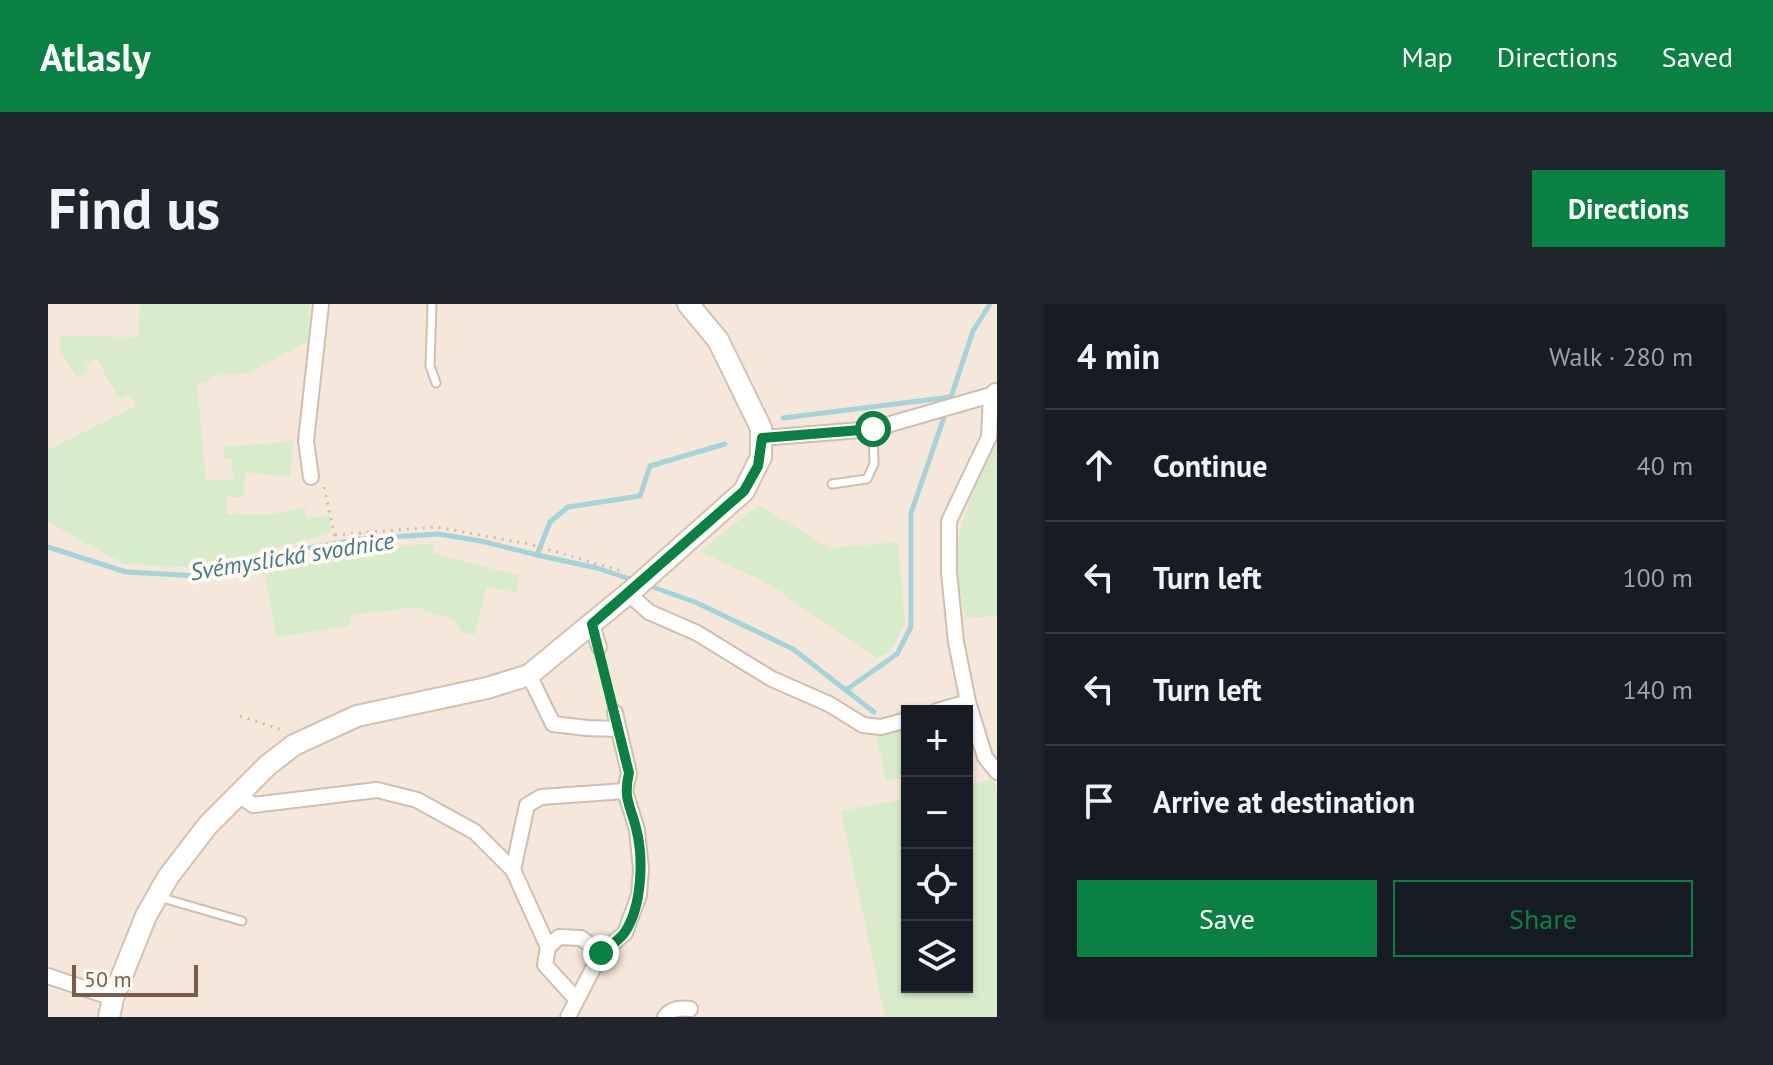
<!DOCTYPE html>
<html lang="en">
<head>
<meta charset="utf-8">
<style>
	:root { --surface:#171b24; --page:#20242c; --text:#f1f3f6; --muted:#9ea1a6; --line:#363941; --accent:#0b8043 }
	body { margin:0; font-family:"PT Sans",sans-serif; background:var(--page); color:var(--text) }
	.controls { position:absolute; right:24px; bottom:24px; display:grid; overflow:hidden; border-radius:0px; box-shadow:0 2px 6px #0004 }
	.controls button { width:72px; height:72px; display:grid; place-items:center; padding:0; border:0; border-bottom:2px solid var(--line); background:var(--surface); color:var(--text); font:40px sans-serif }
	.scale { position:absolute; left:24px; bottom:20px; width:126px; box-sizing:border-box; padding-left:8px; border:4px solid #7a5c4d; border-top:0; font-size:22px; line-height:28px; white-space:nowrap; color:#7a5c4d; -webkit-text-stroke:6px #fffaf3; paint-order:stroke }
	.stop { position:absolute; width:24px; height:24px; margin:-18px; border:6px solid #0b8043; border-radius:50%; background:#fff }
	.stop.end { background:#0b8043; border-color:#fff; box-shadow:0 2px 8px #0008 }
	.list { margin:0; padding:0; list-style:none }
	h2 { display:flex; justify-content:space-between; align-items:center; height:104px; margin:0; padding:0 32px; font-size:34px }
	h2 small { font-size:26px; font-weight:400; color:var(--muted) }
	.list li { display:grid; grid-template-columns:52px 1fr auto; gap:24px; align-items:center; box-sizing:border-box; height:112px; padding:0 32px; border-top:2px solid var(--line) }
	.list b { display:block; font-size:30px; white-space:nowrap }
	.list em { font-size:26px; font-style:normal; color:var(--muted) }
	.actions { display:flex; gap:16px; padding:24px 32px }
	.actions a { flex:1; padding:18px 0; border:2px solid var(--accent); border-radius:0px; text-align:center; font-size:28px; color:var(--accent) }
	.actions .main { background:var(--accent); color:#fff }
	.icon { flex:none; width:44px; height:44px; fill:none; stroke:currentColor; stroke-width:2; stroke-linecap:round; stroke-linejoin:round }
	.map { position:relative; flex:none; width:949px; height:713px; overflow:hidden; border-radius:0px }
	header { display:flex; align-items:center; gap:48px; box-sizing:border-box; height:112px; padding:0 40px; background:var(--accent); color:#fff }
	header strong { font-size:38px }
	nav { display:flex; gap:44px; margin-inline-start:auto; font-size:28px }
	.intro { display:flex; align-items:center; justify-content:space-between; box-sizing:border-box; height:192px; padding:0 48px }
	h1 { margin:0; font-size:56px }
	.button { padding:20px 36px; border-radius:0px; background:var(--accent); color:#fff; font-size:28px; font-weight:700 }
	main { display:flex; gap:48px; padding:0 48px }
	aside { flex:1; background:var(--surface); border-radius:0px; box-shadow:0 2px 6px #0004 }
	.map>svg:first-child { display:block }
</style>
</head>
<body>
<header>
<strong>Atlasly</strong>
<nav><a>Map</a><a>Directions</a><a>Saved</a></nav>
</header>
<div class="intro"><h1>Find us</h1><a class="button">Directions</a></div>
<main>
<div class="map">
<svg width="949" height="713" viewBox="0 0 949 713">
	<rect width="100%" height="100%" fill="#fdf6ec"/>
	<path fill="#f5e8da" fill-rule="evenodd" d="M0,0H949V713H0ZM859,407H919V683H859Z"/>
	<g fill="#d8ecc9">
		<path d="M92,0H262L260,38L199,69L163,72L160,77L149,79L158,177L185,175L184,155H177L176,143L245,137L242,173L198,168L195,193H179V210L218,211L257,204L259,215L281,211L284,229L155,264L76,260L0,218V146L88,102L81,91L71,95L49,55L38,60L41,67L29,73L11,48L13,32L90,33Z"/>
		<path d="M949,138V312L917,314C913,289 906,263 910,238C915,204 935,170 949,138Z"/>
		<path d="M711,201L782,244L850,238L857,319L842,348L828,354L722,281L652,247Z"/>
		<path d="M386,239L384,249L472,272L468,289L439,282L427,330L413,328L407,316L368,303L303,311L302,322L228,333L216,266L348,243Z"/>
		<path d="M859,424V473L838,477L828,430Z"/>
		<path d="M946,475L949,487V713H837L793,507L859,494V683H919V481Z"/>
	</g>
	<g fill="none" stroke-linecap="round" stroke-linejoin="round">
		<g stroke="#a5d3da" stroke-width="5">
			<path d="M735,114L903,93L925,27L942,0"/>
			<path d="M0,243L78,268L152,272L226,250L313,235L390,230L433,237L489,251"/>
			<path d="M585,276L549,264L489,251L502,218L520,203L592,192L602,162L677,140"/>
			<path d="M599,281L647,298L745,345L826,408"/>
			<path d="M798,386L849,350L863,323V209L903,93"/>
		</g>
		<g stroke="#d1beb0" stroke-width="11">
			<g id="lane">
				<path d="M384,0L382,62L388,79"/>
				<path d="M784,180L819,175L826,160L825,125"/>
				<path d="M111,593L194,617"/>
			</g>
		</g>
		<g stroke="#d1beb0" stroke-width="18">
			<g id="street">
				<path d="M714,134L825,125L943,91L947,87"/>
				<path d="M263,173L258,137L273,0"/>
				<path d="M580,289L601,308L649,329L724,375L781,400L815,421L833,423L859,416"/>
				<path d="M544,320L551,343"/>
				<path d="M481,371L505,420L539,424L570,425"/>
				<path d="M920,398L937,453L949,468"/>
				<path d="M889,407L920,398L908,338L901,268V217L941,133L943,91"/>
				<path d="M190,490L205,501L329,486L369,496L427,528L465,566L500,643"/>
				<path d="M465,566L479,501L493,493L577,487"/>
				<path d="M0,672L65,694"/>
				<path d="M528,695L497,661L500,643L511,633L533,634L553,649"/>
				<path d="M520,713L553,649L577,629L591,591L593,565L589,526L577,487L581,469L567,409"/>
				<path d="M617,713C623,704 632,704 642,705"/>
			</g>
		</g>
		<g stroke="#d6c0b0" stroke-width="24">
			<path id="secondary" d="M61,713L65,694L98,612L120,573L160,521L220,461L246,441L309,412L439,384L481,371L588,283L696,187L713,153V124L670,36L640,0"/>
		</g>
		<g stroke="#d9b8a5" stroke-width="3" stroke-dasharray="2 6" stroke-linecap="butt">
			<path d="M276,183L291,252L348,243"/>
			<path d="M287,231L388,223L481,240L577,268"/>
			<path d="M555,358L563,394"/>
			<path d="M192,412L235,426"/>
		</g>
		<use href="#lane" stroke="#fff" stroke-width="7"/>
		<use href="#street" stroke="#fff" stroke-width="14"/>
		<use href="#secondary" stroke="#fff" stroke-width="20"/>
	</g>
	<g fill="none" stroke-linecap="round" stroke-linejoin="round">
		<path stroke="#0b8043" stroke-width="10" d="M553,649C560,643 572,636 577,628C594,602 596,554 588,524C582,500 575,495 581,469L544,320L696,187L710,162L714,134L825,125"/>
	</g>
	<g text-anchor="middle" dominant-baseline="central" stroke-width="8" stroke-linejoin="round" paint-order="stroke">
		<g font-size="24" font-style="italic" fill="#437c86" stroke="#fffaf3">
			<text transform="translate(244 252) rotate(-9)">Svémyslická svodnice</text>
		</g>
	</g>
</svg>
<div class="controls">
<button>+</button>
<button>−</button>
<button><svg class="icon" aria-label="locate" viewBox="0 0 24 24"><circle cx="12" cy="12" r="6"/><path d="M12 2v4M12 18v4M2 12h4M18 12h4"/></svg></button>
<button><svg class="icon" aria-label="layers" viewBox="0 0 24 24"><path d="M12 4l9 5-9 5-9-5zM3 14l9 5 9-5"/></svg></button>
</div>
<div class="scale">50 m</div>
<div class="stop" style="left:825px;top:125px"></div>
<div class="stop end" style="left:553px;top:649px"></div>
</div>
<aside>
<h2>4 min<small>Walk · 280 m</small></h2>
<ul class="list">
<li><svg class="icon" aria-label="ahead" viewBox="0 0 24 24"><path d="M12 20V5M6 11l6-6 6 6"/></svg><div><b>Continue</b></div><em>40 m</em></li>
<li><svg class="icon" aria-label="left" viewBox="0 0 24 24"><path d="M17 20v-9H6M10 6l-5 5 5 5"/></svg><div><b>Turn left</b></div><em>100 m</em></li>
<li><svg class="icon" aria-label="left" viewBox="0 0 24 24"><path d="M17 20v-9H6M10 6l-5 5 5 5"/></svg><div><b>Turn left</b></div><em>140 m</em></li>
<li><svg class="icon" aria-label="arrive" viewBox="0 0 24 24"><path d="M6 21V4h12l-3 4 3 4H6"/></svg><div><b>Arrive at destination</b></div></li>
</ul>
<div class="actions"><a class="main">Save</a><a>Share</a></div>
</aside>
</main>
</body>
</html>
